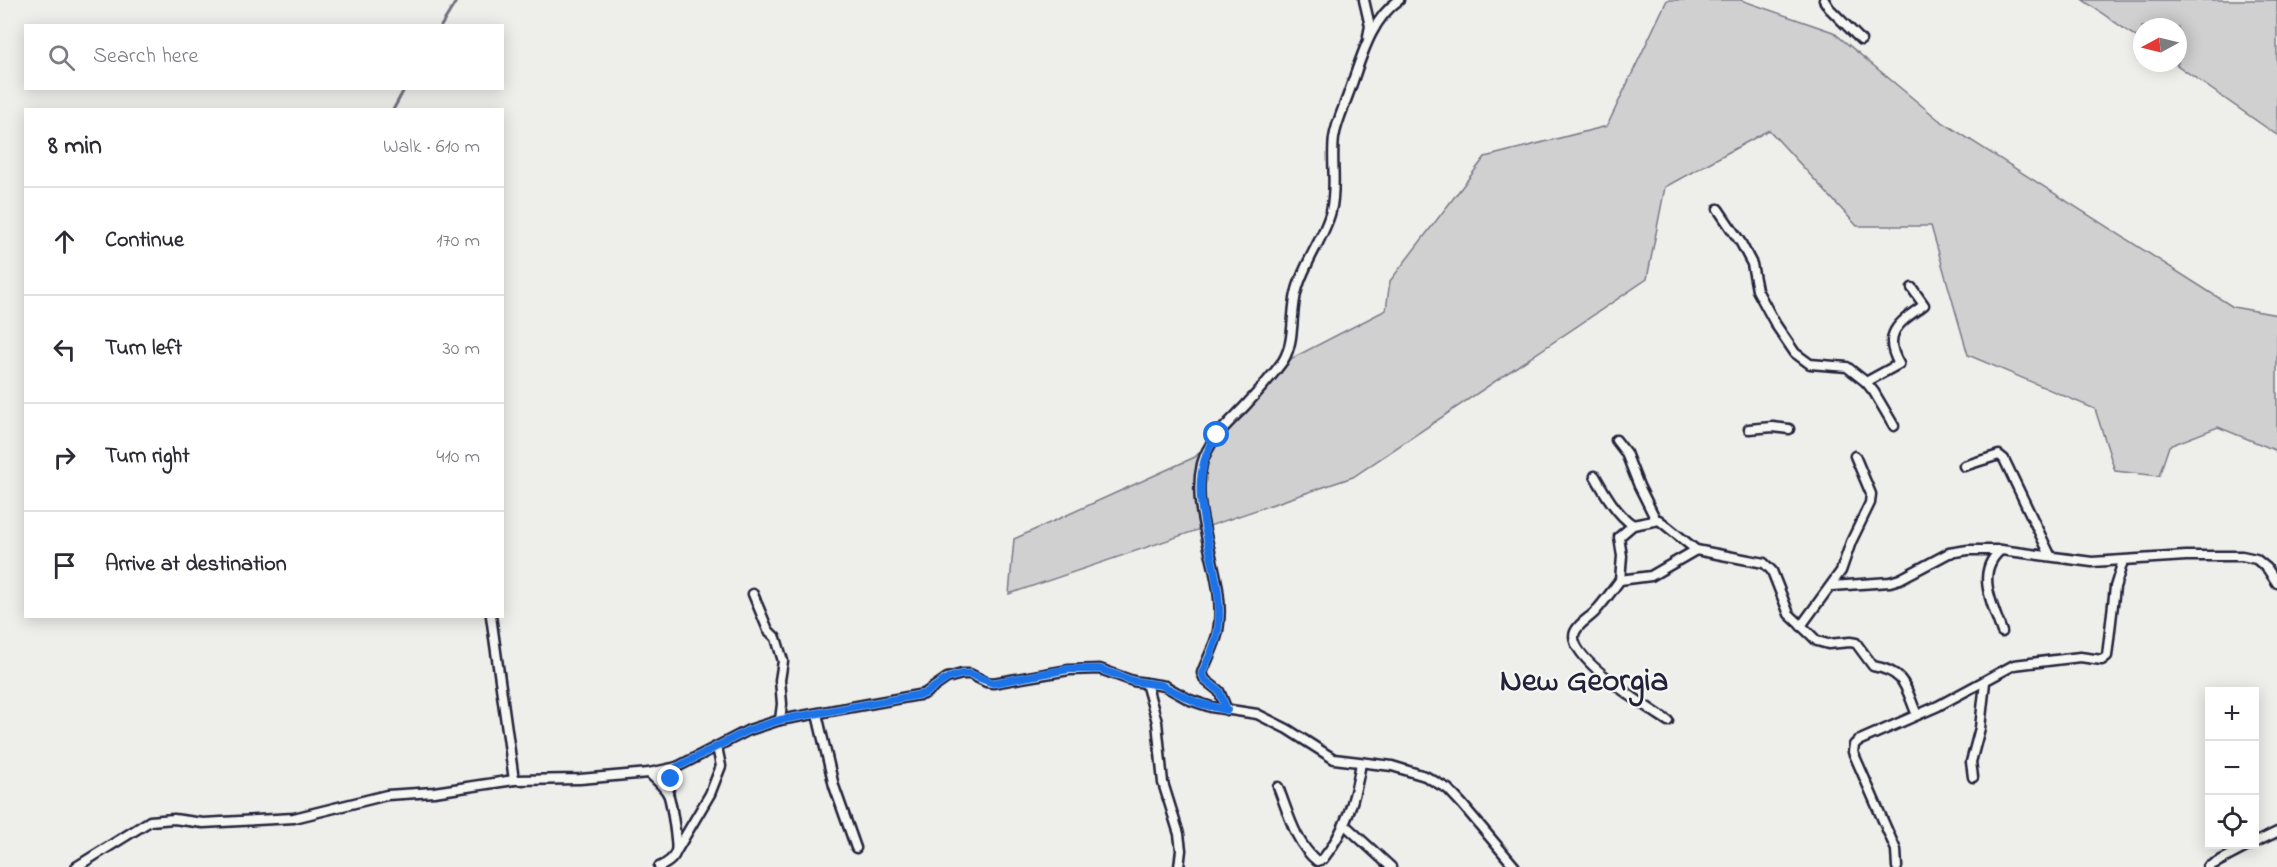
<!DOCTYPE html>
<html lang="en">
<head>
<meta charset="utf-8">
<style>
	:root { --surface:#fff; --page:#f7f7f7; --text:#2b2b33; --muted:#7c7c81; --line:#e1e1e2 }
	body { margin:0; font-family:"Indie Flower",sans-serif; background:var(--page); color:var(--text) }
	.controls { position:absolute; right:18px; bottom:18px; display:grid; overflow:hidden; border-radius:0px; box-shadow:0 3px 15px #0003 }
	.controls button { width:54px; height:54px; display:grid; place-items:center; padding:0; border:0; border-bottom:2px solid var(--line); background:var(--surface); color:var(--text); font:30px sans-serif }
	.compass { position:absolute; left:2133px; top:18px; width:54px; height:54px; border-radius:50%; background:var(--surface); box-shadow:0 3px 15px #0003; rotate:263deg }
	.stop { position:absolute; width:18px; height:18px; margin:-14px; border:4px solid #1a73e8; border-radius:50%; background:#fff }
	.stop.end { background:#1a73e8; border-color:#fff; box-shadow:0 2px 6px #0008 }
	.list { margin:0; padding:0; list-style:none }
	h2 { display:flex; justify-content:space-between; align-items:center; height:78px; margin:0; padding:0 24px; font-size:26px }
	h2 small { font-size:20px; font-weight:400; color:var(--muted) }
	.list li { display:grid; grid-template-columns:39px 1fr auto; gap:18px; align-items:center; box-sizing:border-box; height:108px; padding:0 24px; border-top:2px solid var(--line) }
	.list b { display:block; font-size:22px; white-space:nowrap }
	.list em { font-size:20px; font-style:normal; color:var(--muted) }
	.icon { flex:none; width:33px; height:33px; fill:none; stroke:currentColor; stroke-width:2; stroke-linecap:round; stroke-linejoin:round }
	.map { position:relative; flex:none; width:2277px; height:867px; overflow:hidden }
	.search { position:absolute; background:var(--surface); box-shadow:0 3px 15px #0003; left:24px; top:24px; width:480px; height:66px; display:flex; align-items:center; gap:15px; box-sizing:border-box; padding:0 21px; border-radius:0px; color:var(--muted); font-size:22px }
	.panel { position:absolute; background:var(--surface); box-shadow:0 3px 15px #0003; left:24px; top:108px; width:480px; height:510px; border-radius:0px }
	.map>svg:first-child { display:block }
</style>
</head>
<body>
<div class="map">
<svg width="2277" height="867" viewBox="0 0 2277 867">
	<rect width="100%" height="100%" fill="#eeeeeb"/>
	<filter id="ink" filterUnits="userSpaceOnUse"><feTurbulence type="fractalNoise" baseFrequency=".0167" numOctaves="2"/><feDisplacementMap in="SourceGraphic" scale="12" xChannelSelector="R" yChannelSelector="G"/><feConvolveMatrix kernelMatrix="1 2 1 2 8 2 1 2 1" color-interpolation-filters="sRGB"/></filter>
	<g filter="url(#ink)">
		<g fill="#d0d0d1" stroke="#797986" stroke-width="1.5">
			<path d="M1667,0H1741L1833,32L1939,120L2233,307L2277,315V453L2275,450L2218,427L2169,446L2159,476L2115,471L2095,409L1968,355L1931,226H1857L1769,130L1665,187L1647,279L1353,477L1009,594L1014,539L1195,457L1247,404L1269,370L1386,310L1390,281L1485,157L1607,126Z"/>
			<path d="M2083,0H2277V135L2174,63H2178V27H2142V41Z"/>
		</g>
		<g fill="none" stroke-linecap="round" stroke-linejoin="round">
			<g stroke="#727281" stroke-width="3">
				<path d="M441,26L457,0"/>
				<path d="M393,110L405,88"/>
			</g>
			<g stroke="#22223b" stroke-width="13">
				<g id="minor">
					<path d="M1364,0L1370,26L1368,36"/>
					<path d="M1824,0L1829,8L1861,40"/>
					<path d="M1718,209L1741,243L1752,264L1757,290L1776,325L1795,353L1810,364L1847,367L1866,382L1899,364C1881,333 1900,322 1924,305L1912,288"/>
					<path d="M1866,382L1874,392L1894,426"/>
					<path d="M1749,429L1773,427L1789,429"/>
					<path d="M1616,440L1626,453L1639,486L1656,520"/>
					<path d="M1964,466L1999,455L2004,459L2050,555"/>
					<path d="M1595,476C1604,492 1617,515 1633,525"/>
					<path d="M2001,550C1974,572 1993,605 2002,632"/>
					<path d="M1620,580L1622,556L1619,537L1633,525L1659,520L1696,550"/>
					<path d="M1832,586L1890,582L1900,579L1949,553L1968,550H2001L2092,562L2186,556H2242L2256,559L2267,568L2277,583"/>
					<path d="M753,594L768,630L776,638L783,661L780,680L782,704L780,720"/>
					<path d="M491,616L514,780"/>
					<path d="M1801,626L1841,571L1851,542L1870,503L1871,494L1855,456"/>
					<path d="M1146,683L1157,722L1163,783L1179,834L1181,850L1179,867"/>
					<path d="M1227,710L1219,691L1205,680L1202,673C1207,659 1215,646 1218,631C1228,575 1189,519 1202,464C1208,440 1229,423 1245,406C1258,392 1272,376 1283,361C1296,340 1290,313 1297,290C1304,263 1325,236 1331,211C1337,187 1331,162 1334,138C1336,124 1343,109 1348,95C1360,63 1369,21 1399,0"/>
					<path d="M817,714L834,786L856,848"/>
					<path d="M1668,721C1650,709 1564,656 1575,632C1579,623 1588,619 1594,613C1604,602 1612,591 1620,580L1651,576L1696,550L1764,563L1772,571L1789,614L1810,634L1817,641L1828,644L1850,642L1856,643L1873,666C1906,672 1905,687 1917,715"/>
					<path d="M649,773C655,779 664,786 668,794C671,800 678,845 676,851C674,859 666,864 659,867"/>
					<path d="M1973,777L1971,762L1980,728L1985,682"/>
					<path d="M1278,787C1288,812 1295,843 1317,861L1323,859C1346,830 1355,799 1361,763"/>
					<path d="M668,793L671,779L677,767"/>
					<path d="M1345,825L1391,867"/>
					<path d="M2254,843L2277,832"/>
					<path d="M677,850L710,794L721,766L717,747"/>
					<path d="M76,867L150,821L174,819L203,823L294,818L387,795L434,792L514,780L580,779L649,773L677,767L749,730L780,720L924,694L947,678L962,674H970L986,682L993,683L1069,670L1100,669L1133,681L1165,686L1190,700L1211,707L1257,714L1287,729L1334,759L1392,766L1425,776L1448,789L1462,804L1515,867"/>
					<path d="M1897,867L1896,850L1853,752L1854,745L1858,741L1938,706L2014,665L2080,657L2102,660L2107,656L2115,587L2123,561"/>
					<path d="M2208,867L2252,844"/>
				</g>
			</g>
			<use href="#minor" stroke="#f6f6f2" stroke-width="8"/>
		</g>
	</g>
	<g fill="none" stroke-linecap="round" stroke-linejoin="round" filter="url(#ink)">
		<path stroke="#1a73e8" stroke-width="8" d="M671,779L677,767L749,730L780,720L924,694L948,678L962,674H970L993,683L1069,669H1100L1133,681L1161,685L1198,703L1227,710L1219,691L1205,680L1202,673C1208,659 1216,646 1218,630C1228,565 1175,493 1217,435"/>
	</g>
	<g text-anchor="middle" dominant-baseline="central" stroke-width="4.5" stroke-linejoin="round" paint-order="stroke">
		<g font-size="33" font-weight="bold" fill="#22223b" stroke="#f6f6f2">
			<text x="1584" y="682">New Georgia</text>
		</g>
	</g>
</svg>
<div class="controls">
<button>+</button>
<button>−</button>
<button><svg class="icon" aria-label="locate" viewBox="0 0 24 24"><circle cx="12" cy="12" r="6"/><path d="M12 2v4M12 18v4M2 12h4M18 12h4"/></svg></button>
</div>
<svg class="compass" viewBox="-18 -18 36 36"><path d="M0-13l5 13h-10z" fill="#e53935"/><path d="M0 13l5-13h-10z" fill="#7c7c81"/></svg>
<div class="stop" style="left:1217px;top:435px"></div>
<div class="stop end" style="left:671px;top:779px"></div>
<div class="search"><svg class="icon" aria-label="search" viewBox="0 0 24 24"><circle cx="10" cy="10" r="6"/><path d="M15 15l6 6"/></svg>Search here</div>
<section class="panel">
<h2>8 min<small>Walk · 610 m</small></h2>
<ul class="list">
<li><svg class="icon" aria-label="ahead" viewBox="0 0 24 24"><path d="M12 20V5M6 11l6-6 6 6"/></svg><div><b>Continue</b></div><em>170 m</em></li>
<li><svg class="icon" aria-label="left" viewBox="0 0 24 24"><path d="M17 20v-9H6M10 6l-5 5 5 5"/></svg><div><b>Turn left</b></div><em>30 m</em></li>
<li><svg class="icon" aria-label="right" viewBox="0 0 24 24"><path d="M7 20v-9h11M14 6l5 5-5 5"/></svg><div><b>Turn right</b></div><em>410 m</em></li>
<li><svg class="icon" aria-label="arrive" viewBox="0 0 24 24"><path d="M6 21V4h12l-3 4 3 4H6"/></svg><div><b>Arrive at destination</b></div></li>
</ul>
</section>
</div>
</body>
</html>
